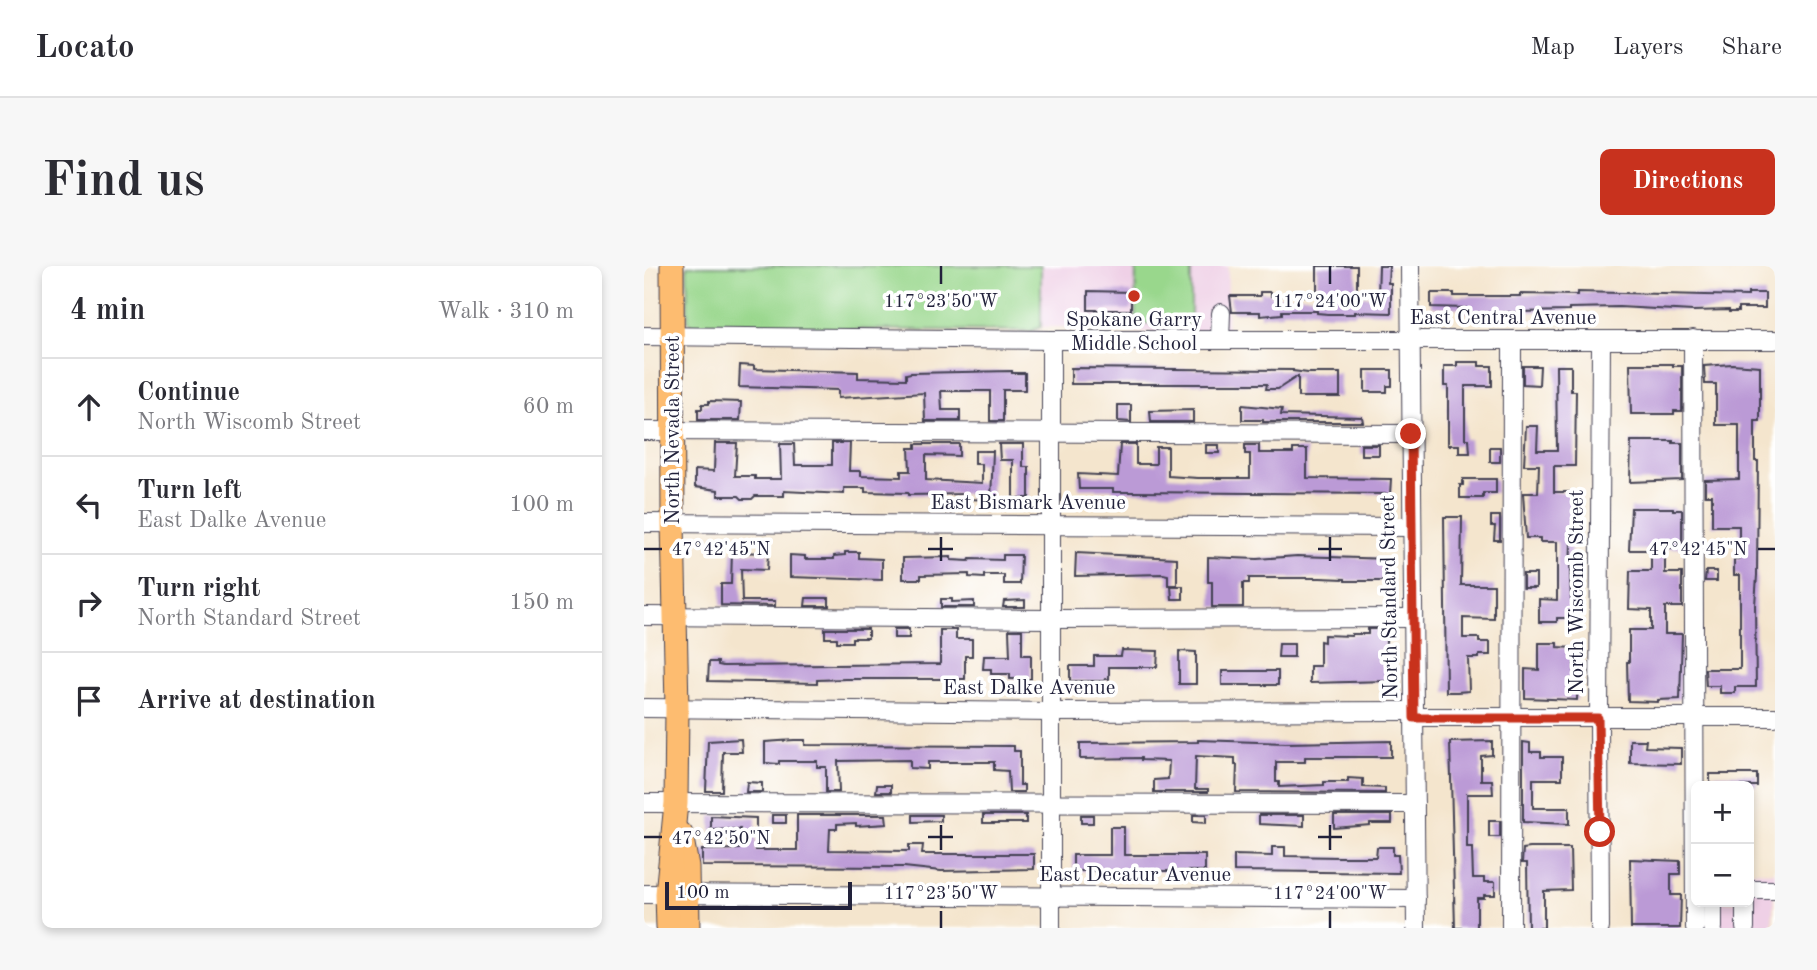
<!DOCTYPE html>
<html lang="en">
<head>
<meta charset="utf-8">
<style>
	:root { --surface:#fff; --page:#f7f7f7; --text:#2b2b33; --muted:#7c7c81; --line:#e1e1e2; --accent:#c8321e }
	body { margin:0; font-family:"Old Standard TT",serif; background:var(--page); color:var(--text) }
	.controls { position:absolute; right:21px; bottom:21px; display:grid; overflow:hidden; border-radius:10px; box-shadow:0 4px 10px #0003 }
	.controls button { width:63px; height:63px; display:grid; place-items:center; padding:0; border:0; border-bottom:2px solid var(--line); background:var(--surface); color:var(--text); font:35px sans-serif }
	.scale { position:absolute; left:21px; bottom:18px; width:187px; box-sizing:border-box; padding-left:7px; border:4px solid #22223b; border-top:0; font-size:19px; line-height:24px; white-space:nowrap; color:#22223b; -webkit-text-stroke:5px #fff; paint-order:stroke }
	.stop { position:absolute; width:21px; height:21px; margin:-16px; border:5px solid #c8321e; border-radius:50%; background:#fff }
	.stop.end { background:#c8321e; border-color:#fff; box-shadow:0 2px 7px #0008 }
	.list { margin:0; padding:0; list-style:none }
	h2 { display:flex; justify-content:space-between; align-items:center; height:91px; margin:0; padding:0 28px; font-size:30px }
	h2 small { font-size:23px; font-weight:400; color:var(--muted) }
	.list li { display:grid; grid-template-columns:46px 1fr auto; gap:21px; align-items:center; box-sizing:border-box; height:98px; padding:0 28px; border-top:2px solid var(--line) }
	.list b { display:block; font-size:26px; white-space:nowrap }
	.list p { margin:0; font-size:23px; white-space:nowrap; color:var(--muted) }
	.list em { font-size:23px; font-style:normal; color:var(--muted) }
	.icon { flex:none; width:38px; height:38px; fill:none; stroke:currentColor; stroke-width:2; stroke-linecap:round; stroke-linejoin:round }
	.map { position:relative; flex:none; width:1131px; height:662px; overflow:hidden; border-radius:10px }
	header { display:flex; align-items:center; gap:42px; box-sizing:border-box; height:98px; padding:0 35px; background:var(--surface); border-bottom:2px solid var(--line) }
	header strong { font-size:33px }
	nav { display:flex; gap:38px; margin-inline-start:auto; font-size:24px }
	.intro { display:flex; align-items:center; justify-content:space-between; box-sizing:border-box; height:168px; padding:0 42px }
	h1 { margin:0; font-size:49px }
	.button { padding:18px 32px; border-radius:10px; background:var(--accent); color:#fff; font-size:24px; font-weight:700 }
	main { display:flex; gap:42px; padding:0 42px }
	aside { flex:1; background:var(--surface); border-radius:10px; box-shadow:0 4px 10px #0003 }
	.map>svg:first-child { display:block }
</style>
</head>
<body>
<header>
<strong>Locato</strong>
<nav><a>Map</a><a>Layers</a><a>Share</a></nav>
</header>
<div class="intro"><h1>Find us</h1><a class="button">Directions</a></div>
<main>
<aside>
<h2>4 min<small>Walk · 310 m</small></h2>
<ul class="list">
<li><svg class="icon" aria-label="ahead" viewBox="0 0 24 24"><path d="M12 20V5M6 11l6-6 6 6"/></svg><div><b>Continue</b><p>North Wiscomb Street</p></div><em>60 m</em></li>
<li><svg class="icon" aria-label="left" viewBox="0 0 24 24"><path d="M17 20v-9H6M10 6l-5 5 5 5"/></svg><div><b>Turn left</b><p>East Dalke Avenue</p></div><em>100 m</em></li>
<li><svg class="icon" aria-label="right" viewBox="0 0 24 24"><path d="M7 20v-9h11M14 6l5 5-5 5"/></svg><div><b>Turn right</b><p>North Standard Street</p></div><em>150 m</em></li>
<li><svg class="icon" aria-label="arrive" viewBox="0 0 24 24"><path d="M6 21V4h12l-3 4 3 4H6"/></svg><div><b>Arrive at destination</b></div></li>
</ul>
</aside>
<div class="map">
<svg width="1131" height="662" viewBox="0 0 1131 662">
	<rect width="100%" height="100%" fill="#fff"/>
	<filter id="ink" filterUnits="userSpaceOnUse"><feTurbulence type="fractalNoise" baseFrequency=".0143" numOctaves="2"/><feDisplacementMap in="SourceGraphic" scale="14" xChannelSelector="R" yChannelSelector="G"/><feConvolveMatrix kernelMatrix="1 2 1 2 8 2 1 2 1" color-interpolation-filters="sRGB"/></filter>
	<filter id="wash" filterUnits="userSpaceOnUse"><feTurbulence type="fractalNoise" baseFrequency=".00686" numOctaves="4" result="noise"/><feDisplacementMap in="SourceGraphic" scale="28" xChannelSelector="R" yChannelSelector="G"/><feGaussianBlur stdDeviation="1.57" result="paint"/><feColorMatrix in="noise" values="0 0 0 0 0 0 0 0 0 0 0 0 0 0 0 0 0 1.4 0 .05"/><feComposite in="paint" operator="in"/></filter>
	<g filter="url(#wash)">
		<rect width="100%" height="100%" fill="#f4e5cd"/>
		<g fill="#efd0e6">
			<path d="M397,0H584L583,66H458L451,61H397Z"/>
			<path d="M1105,605L1131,606L1128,662H1056V636H1105Z"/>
		</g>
		<g fill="#99d78c" stroke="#5e7c64" stroke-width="2">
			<path d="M43,0H397V61L387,65L49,62L44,54Z"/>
			<path d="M492,0H547V58L491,57Z"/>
		</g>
		<g id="blocks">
			<g fill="#bb9ad6">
				<path d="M673,0H713V30H734L735,0H745L744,17H747V47L711,46V48H684L673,47V45H638V48L616,50V46H588L586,30H616V26H627V30H673Z"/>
				<path d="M444,25L487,26V44H444Z"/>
				<path d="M933,26L1104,30V27H1121V42H1094V46H1085V44L1049,45L975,41L925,42V45L822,47V42L787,41V27H810V30H876V28L933,29Z"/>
				<path d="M813,96H835V100H848V120H821V173H825L826,187H815V179H804V120H800V100H813Z"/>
				<path d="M986,98H1029V100H1038V145H1030V148H987Z"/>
				<path d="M1088,98L1116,100V155H1111V195H1114L1113,309L1111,339L1112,421H1091V427H1076V420H1062L1061,403H1096V309H1090V293H1095V260H1068V229H1061V214L1095,213V159H1072V118H1061L1060,100Z"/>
				<path d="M96,99L110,100V103L214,106V112L262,113V108L267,107L368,105V107H381V124H359V155H346V125H297L298,144H316V155H281L280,127L194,132V124L95,121Z"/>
				<path d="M879,100H896L895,119L879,118Z"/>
				<path d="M912,100H927V125H932L931,200H910V226H931L930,276H927L926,307L927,334H931V352H913V356H895V333L913,334V276H896V272H882L879,227H894L895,199H880L882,160H894L893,184H913Z"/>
				<path d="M427,102L649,104V105L664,107H696V131H654V110L634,123H622L623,118H427Z"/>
				<path d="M721,104H748V120H743V126H721Z"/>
				<path d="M65,135L97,136L96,154H54V143H58V138H65Z"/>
				<path d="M474,139H487V156L474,155Z"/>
				<path d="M598,139L638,143L637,149L718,151L719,156H619V154H598Z"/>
				<path d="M549,144V156H507L506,145Z"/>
				<path d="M987,175H1029V177H1038V214L986,216Z"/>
				<path d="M71,177H93L91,210H111V213H137L136,178H150L151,199H188V177H206L205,205H217V210L257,211V205H266L265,182H272V178H315V190L282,189V214L338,217V198H331V185H349L347,234L324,233V228L264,229V227L221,226V222H200V228L140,225V230H111L108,233H98L95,230H74V224L51,221V204L70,205Z"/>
				<path d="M355,178H379V201H385V232H369V194H356Z"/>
				<path d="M476,178H492V198H512V181H524V210L554,212H606V188H601V179H615V187H649V183H663V212L747,213L746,228L490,226H469V223H435L434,208L474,210Z"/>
				<rect x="562" y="179" width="13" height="8"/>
				<rect x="717" y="179" width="18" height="10"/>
				<rect x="846" y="181" width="10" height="15"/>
				<path d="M819,213H852V227H839V232H816V219H819Z"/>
				<path d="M987,242H1029V244H1038V282H1021V307H1038V341H1021V368H1038L1036,433L1014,434V436L984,435L983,396H985V364H1007V344L985,343L986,305H1007V284H985Z"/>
				<path d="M847,250H856V274H850L851,260H847Z"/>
				<path d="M800,251H818L817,319H850V353L819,352V372H835V376H846V389H835V392H824L825,425L813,426H802Z"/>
				<path d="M88,286L124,287L123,304L97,303L98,335H131V340L77,339V318H87Z"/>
				<path d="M201,286H215V292L238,293V314L146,311V289L161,290V293H190V290L201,289Z"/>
				<path d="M432,287L533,292V319H524V309L519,308L431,310Z"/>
				<path d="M359,289H377L376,318H360V309H340V312L325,311V308L277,309V313H259V292L307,291V294L325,295L326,293L359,294Z"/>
				<path d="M653,290L746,293V315H701V313L676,312H605V317H599V341H568V316H564V291L613,293Z"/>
				<path d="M1062,305H1073V315H1061Z"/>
				<rect x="879" y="308" width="13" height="14"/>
				<path d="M527,320H539V333H528Z"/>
				<path d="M162,332H185V340H161Z"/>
				<path d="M297,333H308V336L330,335V341H297Z"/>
				<path d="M381,334V341H359L360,335Z"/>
				<path d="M181,363H224V372H208V376H193V372H181Z"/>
				<rect x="250" y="363" width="15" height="9"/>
				<path d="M724,363H737L738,368H742V396H750L751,411H743V415L666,417V400H676V375L680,376V369L708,370V368H724Z"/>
				<path d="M296,364H312V373H328V390H321V413H202L173,414V417L64,415L65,396H74V399L79,400L296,398Z"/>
				<path d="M365,364H378V389H387V413H366V408H347V403H339L340,390H366Z"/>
				<path d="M895,377H913V381L930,382V404H934L933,434L881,432V403L895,404Z"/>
				<path d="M635,378H650V391H634Z"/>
				<path d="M478,384L514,385L513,401H465V413H461L460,415H426V400H450V390H477Z"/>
				<path d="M535,385L552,386V418H535Z"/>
				<rect x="578" y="405" width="56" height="14"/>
				<path d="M97,473L98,486H79L78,525H62L64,475Z"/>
				<path d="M150,474H161V479L370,480V485H376V519H380V526H365L364,505L350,504V496H284V503L266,502V494L194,495L195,526H182V501H173V495H135V498L121,497V476Z"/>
				<path d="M554,474L642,477L747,475V491H661V496H632V516H635V521L680,519V516H704V512L719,513V521L741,522V527L592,526L593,499H591V492L552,490L551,523H564V526H510V514L524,513L525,495L497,494V492L436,493V477L554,476Z"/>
				<path d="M986,474H1002L1001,481L1037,482V498L986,497Z"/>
				<path d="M848,475V489L837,490V514H848L849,528H823V582H828L829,612H840V616H851V629H840V632H833V662H811L806,476Z"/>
				<path d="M879,476L886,477V486H897V491H918V513H889V542H925V558L879,556Z"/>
				<rect x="1066" y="508" width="47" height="12"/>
				<path d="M103,516L118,517V526H102Z"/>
				<path d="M233,519H247V526H232Z"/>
				<rect x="128" y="549" width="14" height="8"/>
				<path d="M153,549H242L243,558L212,560V557L193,558V563H186L185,584L265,585V579H279L278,588H390V603L297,605L260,601L58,600V584L95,583L96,563L67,564V550L112,552V584H153Z"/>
				<path d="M269,549H297V555L269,556Z"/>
				<rect x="339" y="549" width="43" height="8"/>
				<rect x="437" y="549" width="12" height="8"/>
				<path d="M549,549H562V557L549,556Z"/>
				<path d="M615,549H660V560L615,558Z"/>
				<path d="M690,549H748V557H726V559L690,562Z"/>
				<rect x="845" y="555" width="11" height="16"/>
				<path d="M466,561H480V589H561V605H429V589H466Z"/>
				<path d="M628,581H641V590L695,591H732L733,581H749V589H754L755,607L590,605V589L628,590Z"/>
				<path d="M886,582H926L927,624L900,625V662H884L883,597H878L879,583Z"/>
				<path d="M986,593L1036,595V608H1027V629H1037L1036,662H987Z"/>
			</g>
		</g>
	</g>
	<g filter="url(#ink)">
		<use href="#blocks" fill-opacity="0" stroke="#423f51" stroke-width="2"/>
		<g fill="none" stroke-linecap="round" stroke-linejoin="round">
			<g stroke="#423f51" stroke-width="20">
				<g id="minor">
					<path d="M766,0L772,662"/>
					<path d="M0,70L407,74H1131"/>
					<path d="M1049,73L1051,662"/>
					<path d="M407,74V662"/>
					<path d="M576,74L577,47"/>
					<path d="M0,165L767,168"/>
					<path d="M0,257L768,261"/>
					<path d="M0,350L408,353L769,352"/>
					<path d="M0,442L407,446L770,445"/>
					<path d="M770,451H1131"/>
					<path d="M0,537L771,538"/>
					<path d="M1105,624H1131"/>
					<path d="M0,628L772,633"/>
					<path d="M1069,636V662"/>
					<path d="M867,662L868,74"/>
					<path d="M956,662L955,451L957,74"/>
					<path d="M1101,662V636"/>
				</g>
			</g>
			<g stroke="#423f51" stroke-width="25">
				<g id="major">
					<path d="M37,568L43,600L44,662"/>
					<path d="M24,662L23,628L32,537L33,442L29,257L28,0"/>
				</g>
			</g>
			<use href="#minor" stroke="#fff" stroke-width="18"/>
			<use href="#major" stroke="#fdbc6f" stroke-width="23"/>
		</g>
	</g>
	<g fill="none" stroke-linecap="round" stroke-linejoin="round" filter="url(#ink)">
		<path stroke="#c8321e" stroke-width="9" d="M767,168L770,452H954L956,566"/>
	</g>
	<path fill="none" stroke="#22223b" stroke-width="2.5" d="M297,0V18M686,0V18M297,271V295M686,271V295M0,283H18M284,283H309M674,283H698M1114,283H1131M297,559V584M686,559V584M0,571H18M284,571H309M674,571H698M297,645V662M686,645V662"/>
	<circle fill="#c8321e" stroke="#fff" stroke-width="2.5" cx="490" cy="30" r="7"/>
	<g text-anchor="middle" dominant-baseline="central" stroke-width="7" stroke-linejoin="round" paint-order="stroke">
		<g font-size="21" fill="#22223b" stroke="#fff">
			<text x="859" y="52">East Central Avenue</text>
			<text transform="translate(29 164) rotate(-90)">North Nevada Street</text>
			<text x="384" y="237">East Bismark Avenue</text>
			<text transform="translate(933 326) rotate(-90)">North Wiscomb Street</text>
			<text transform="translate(746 331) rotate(-91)">North Standard Street</text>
			<text x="385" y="422">East Dalke Avenue</text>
			<text x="491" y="609">East Decatur Avenue</text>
		</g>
		<g font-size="21" fill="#22223b" stroke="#fff">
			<text x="490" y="54">Spokane Garry<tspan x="490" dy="24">Middle School</tspan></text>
		</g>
	</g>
	<g font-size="18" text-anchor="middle" fill="#22223b" stroke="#fff" stroke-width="7" stroke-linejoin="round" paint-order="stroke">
		<text x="297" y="41">117°23'50"W</text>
		<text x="686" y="41">117°24'00"W</text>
		<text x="1054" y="289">47°42'45"N</text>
		<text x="77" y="289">47°42'45"N</text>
		<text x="77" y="578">47°42'50"N</text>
		<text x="297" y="633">117°23'50"W</text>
		<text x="686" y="633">117°24'00"W</text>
	</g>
</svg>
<div class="controls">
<button>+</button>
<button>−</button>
</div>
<div class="scale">100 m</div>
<div class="stop" style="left:956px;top:566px"></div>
<div class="stop end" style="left:767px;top:168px"></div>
</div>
</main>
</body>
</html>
